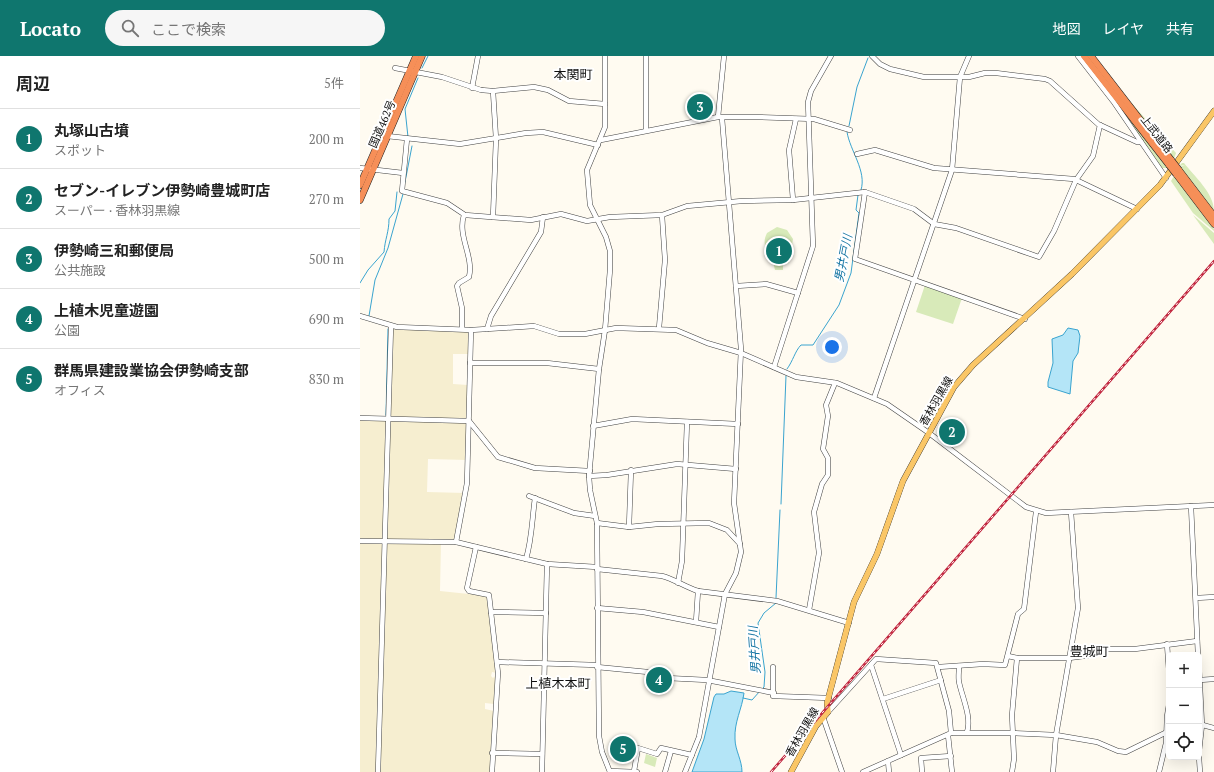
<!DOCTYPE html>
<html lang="ja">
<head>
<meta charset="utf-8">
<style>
	:root { --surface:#fff; --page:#f6f6f6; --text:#222; --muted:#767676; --line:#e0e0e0; --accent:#0f766e }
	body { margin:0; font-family:"PT Serif","Noto Sans JP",serif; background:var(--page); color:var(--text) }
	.controls { position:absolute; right:12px; bottom:12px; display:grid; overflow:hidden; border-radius:6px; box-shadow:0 4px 16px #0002 }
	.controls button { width:36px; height:36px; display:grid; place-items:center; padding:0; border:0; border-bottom:1px solid var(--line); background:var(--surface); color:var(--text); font:20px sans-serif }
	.you { position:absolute; left:472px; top:291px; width:14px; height:14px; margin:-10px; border:3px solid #fff; border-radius:50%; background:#1a73e8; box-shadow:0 0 0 6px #1a73e833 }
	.badge { display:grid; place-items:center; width:26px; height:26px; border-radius:50%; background:var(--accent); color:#fff; font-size:13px; font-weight:700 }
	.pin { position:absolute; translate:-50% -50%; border:2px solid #fff; box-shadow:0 1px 4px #0006 }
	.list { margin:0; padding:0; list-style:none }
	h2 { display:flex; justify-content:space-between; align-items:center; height:52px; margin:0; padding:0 16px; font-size:17px }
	h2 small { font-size:13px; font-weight:400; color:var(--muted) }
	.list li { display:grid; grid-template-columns:26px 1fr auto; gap:12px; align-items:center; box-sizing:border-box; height:60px; padding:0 16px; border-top:1px solid var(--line) }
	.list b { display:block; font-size:15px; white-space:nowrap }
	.list p { margin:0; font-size:13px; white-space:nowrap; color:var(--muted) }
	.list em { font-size:13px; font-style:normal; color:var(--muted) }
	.icon { flex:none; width:22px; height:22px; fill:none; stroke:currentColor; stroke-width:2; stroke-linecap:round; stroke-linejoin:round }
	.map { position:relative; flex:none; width:854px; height:716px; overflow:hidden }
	header { display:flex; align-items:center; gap:24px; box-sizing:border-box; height:56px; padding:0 20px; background:var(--accent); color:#fff }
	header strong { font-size:19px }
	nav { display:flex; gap:22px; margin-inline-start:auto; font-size:14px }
	.search { width:280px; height:36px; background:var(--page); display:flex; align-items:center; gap:10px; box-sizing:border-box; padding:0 14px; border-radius:22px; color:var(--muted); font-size:15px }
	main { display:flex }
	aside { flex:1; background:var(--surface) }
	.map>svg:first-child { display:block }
</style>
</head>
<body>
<header>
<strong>Locato</strong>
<div class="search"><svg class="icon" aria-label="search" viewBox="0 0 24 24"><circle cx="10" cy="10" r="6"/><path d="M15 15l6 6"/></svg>ここで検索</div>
<nav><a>地図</a><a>レイヤ</a><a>共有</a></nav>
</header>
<main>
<aside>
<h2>周辺<small>5件</small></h2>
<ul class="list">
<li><span class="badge">1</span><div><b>丸塚山古墳</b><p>スポット</p></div><em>200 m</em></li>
<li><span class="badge">2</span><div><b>セブン-イレブン伊勢崎豊城町店</b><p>スーパー · 香林羽黒線</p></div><em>270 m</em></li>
<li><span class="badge">3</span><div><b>伊勢崎三和郵便局</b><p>公共施設</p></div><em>500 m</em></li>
<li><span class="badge">4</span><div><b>上植木児童遊園</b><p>公園</p></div><em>690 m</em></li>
<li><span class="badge">5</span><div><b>群馬県建設業協会伊勢崎支部</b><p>オフィス</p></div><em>830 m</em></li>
</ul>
</aside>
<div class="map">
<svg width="854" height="716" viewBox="0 0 854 716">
	<rect width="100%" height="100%" fill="#fffbf1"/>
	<g fill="#f6eed0">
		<path d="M32,273L110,276L109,298H93V328L108,329L107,364L30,362Z"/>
		<path d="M0,364L108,367L107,404L68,403L67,436L105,437L95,485H81L80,535L128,540L137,617L132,616L131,620L133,622L136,619L134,648L125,647V653L134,655L132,716H0Z"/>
	</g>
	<g fill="#d8eab9">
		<path d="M742,27L808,112H802Z"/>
		<path d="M766,41L816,97L814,103Z"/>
		<path d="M822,107H824C834,120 854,137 854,155L820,111L825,109L819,110Z"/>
		<path d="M814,120L854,173V175L833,157L811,125Z"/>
		<path d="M833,159L854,177V188Z"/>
		<path d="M417,171L427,174L433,183L429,207L423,208V214H415C413,200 399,192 407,177Z"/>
		<path d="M565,229L602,242L593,268L556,256Z"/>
		<path d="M286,698L297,702L295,711L284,707Z"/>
	</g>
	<g fill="#b4e5f7" stroke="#3aa4cf">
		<path d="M708,272L718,274L720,280L718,297L713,305L710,338L688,331V326L693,307L692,283L703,279Z"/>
		<path d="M371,635L384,637C382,653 374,666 375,683C375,694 382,704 382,716H332L344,683L354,641L356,638H364Z"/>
	</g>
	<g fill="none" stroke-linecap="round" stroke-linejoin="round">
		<g stroke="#3aa4cf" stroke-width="1">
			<path d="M62,12L68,0"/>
			<path d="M489,70L497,31L508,2"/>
			<path d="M487,76C490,95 507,115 501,134"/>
			<path d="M48,81L45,53L58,22"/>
			<path d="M45,126L52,90"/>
			<path d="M0,227L8,214L24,196C25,183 29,176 29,163L35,155L37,136"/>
			<path d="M9,260L15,224L28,192L43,138"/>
			<path d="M427,313C433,305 435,295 441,289H453L479,249L491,217L499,157L496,154L498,139"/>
			<path d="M26,359L28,273"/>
			<path d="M421,448L426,320"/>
			<path d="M416,542L420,454"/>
			<path d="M402,633L404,631L405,616L398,567L404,557L416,547"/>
			<path d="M383,642L392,644L400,635"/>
		</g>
		<g stroke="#424242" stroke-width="5.5">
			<g id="minor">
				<path d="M245,0V71L227,114L230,149L246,181L250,195V214L245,274L239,313L229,420L230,434L237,467L239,680L242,696L250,716"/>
				<path d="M286,0V74"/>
				<path d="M512,0L520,8L530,13L564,21H609L625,17H636L685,23L690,25L738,68L777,86H781"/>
				<path d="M718,0L753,45L806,122"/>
				<path d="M35,12L82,21L121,34L133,35L174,31L188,34L209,45L245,48"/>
				<path d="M112,32L118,0"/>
				<path d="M133,35L136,83L133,161"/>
				<path d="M358,61L364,0"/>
				<path d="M27,80L100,88L166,77L183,76L238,89"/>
				<path d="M47,83L42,135L87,147L105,159L171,164L201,158L227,165L250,161L302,159L327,150L382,145L433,144L505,136L554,153L574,168L596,172L679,201L694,175L716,124L733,100L740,69"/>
				<path d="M241,84L358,61H397L454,63L490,74"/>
				<path d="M497,98L515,94L574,112L714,123L777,153"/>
				<path d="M0,112L43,117"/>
				<path d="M505,136L495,203L665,263"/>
				<path d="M433,144L429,94L436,63"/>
				<path d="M376,230L406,228L438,237"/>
				<path d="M0,260L37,271L111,274L174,270L199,278H225L256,272L316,274L347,287L381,297L436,321L477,327L527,348L569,377L666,451L686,457L854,449"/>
				<path d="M299,272L305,204L302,159"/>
				<path d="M102,273V252L97,230L99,227L109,221C114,200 97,180 104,159"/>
				<path d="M127,273L131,260L181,176L183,161"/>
				<path d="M110,307H187L239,313"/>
				<path d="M414,311L453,190L448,46L451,35L471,0"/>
				<path d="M514,342L592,114L600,21L609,0"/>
				<path d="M0,362L109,365L138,401L175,412L230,415"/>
				<path d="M233,370L272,363L378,368"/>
				<path d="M229,420L247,419L317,408L376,413"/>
				<path d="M169,440L214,457L235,460"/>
				<path d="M831,450L838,599"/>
				<path d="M237,467L269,471L298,468L349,467L367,474L380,488"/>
				<path d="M269,471L271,414"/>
				<path d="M0,485L96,486L187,508L237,511"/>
				<path d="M96,486L107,427L111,274"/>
				<path d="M116,491L107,532L109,535L129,539L138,617L132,716"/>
				<path d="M166,503C172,483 172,463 175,442"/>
				<path d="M237,513L302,520C314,523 325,531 338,535L417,545L489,567"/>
				<path d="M318,527L322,505L327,366"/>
				<path d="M836,542L854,541"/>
				<path d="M237,552L283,556L359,571"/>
				<path d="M449,554L459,497L454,456L462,428L468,419V402L463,393L468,360L466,349L475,327"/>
				<path d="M131,556L186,557"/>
				<path d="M336,566L338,535"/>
				<path d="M807,588L809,616"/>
				<path d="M648,600L657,602H709L732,599L739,595L749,593H775L837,585"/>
				<path d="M137,606L237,609"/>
				<path d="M511,609L541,699"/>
				<path d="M599,610C599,616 598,621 599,626C602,641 612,661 607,676"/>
				<path d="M237,611L298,617L307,622L347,624L414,637"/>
				<path d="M413,611V640L469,642"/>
				<path d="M578,611L623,608L645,609L658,558L664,553L676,456"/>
				<path d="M839,611L842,669L839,696"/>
				<path d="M840,624L854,623"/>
				<path d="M523,643L581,624"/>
				<path d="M468,656L516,603L576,607L589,655L591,677"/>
				<path d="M463,661L482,716"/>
				<path d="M839,668L854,672"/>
				<path d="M588,679L592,716"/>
				<path d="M132,697L182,698"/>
				<path d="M839,701L840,716"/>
				<path d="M528,705L529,716"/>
				<path d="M250,715L277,716"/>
				<path d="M274,715L278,692L297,698L301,692L332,699"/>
				<path d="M18,716L31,270"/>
				<path d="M182,716L187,508"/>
				<path d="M305,716L311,695"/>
				<path d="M325,716L339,681L365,538L376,517L381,496L374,447L381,293L362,62"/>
				<path d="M503,716L591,677H652L696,679L737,686L758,695L766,696L809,675"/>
				<path d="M562,716L561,702L591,700"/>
				<path d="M652,716L654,703L652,659L657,602"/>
				<path d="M693,716L696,679L718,552L711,456"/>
				<path d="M799,716L806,687L807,660L809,648"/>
			</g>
		</g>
		<g stroke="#202020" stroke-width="6">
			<path id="major" d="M431,716L456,670L468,656L467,647L494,546L517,498L543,425L594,331L613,309L712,218L800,129L854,55"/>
		</g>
		<g stroke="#202020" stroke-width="7">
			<g id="highway">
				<path d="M724,0L809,109"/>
				<path d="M731,0L812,105"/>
				<path d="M819,114L854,160"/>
				<path d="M816,118L854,168"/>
				<path d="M0,129L56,0"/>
				<path d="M0,144L62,0"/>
			</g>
		</g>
		<use href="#minor" stroke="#fff" stroke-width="4.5"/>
		<use href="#major" stroke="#fac666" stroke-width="5.5"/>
		<use href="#highway" stroke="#f68f58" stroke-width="6"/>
		<g stroke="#c1243d" stroke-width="2.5">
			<path id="rail" d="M411,716L854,205"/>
		</g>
		<use href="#rail" stroke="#fff" stroke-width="1" stroke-dasharray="3" stroke-linecap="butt"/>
		<g stroke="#202020" stroke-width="7" stroke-linecap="butt">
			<g id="highway-bridge">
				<path d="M812,105L819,114"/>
				<path d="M809,109L816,118"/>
			</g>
		</g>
		<use href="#highway-bridge" stroke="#f68f58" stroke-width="6"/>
	</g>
	<g text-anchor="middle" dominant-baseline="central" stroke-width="4" stroke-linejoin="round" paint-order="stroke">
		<g font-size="11" fill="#0f0f0f" stroke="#fff">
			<text transform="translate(22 68) rotate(-67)">国道462号</text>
			<text transform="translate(797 78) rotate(52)">上武道路</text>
			<text transform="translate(576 345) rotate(-60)">香林羽黒線</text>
			<text transform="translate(442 676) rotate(-60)">香林羽黒線</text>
		</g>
		<g font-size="12" font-style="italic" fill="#1575a3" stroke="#fff">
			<text transform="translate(483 202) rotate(-79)">男井戸川</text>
			<text transform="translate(394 594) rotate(-94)">男井戸川</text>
		</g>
		<g font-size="13" fill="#0f0f0f" stroke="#fff">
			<text x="213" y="18">本関町</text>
			<text x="729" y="595">豊城町</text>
			<text x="198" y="627">上植木本町</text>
		</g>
	</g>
</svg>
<div class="controls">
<button>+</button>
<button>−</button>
<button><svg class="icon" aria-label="locate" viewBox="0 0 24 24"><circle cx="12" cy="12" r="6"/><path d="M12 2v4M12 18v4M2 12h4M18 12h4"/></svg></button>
</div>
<div class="you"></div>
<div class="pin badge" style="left:419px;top:195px">1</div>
<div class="pin badge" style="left:592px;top:376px">2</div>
<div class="pin badge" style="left:340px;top:51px">3</div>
<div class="pin badge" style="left:299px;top:624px">4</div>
<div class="pin badge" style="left:263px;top:693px">5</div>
</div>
</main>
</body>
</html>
